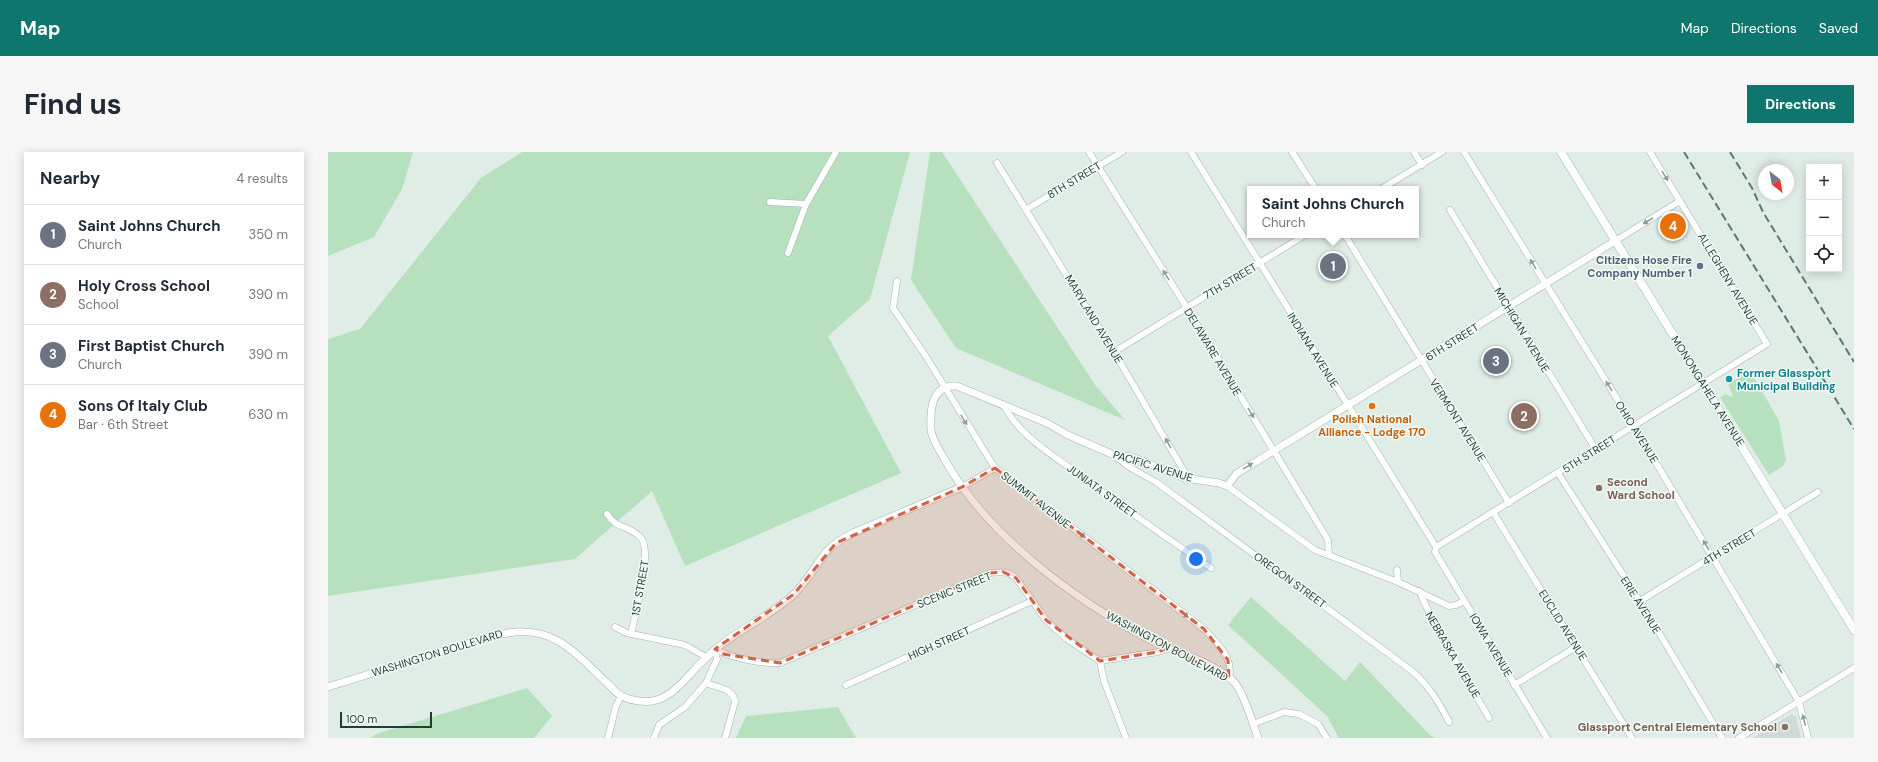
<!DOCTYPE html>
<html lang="en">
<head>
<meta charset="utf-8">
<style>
	:root { --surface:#fff; --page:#f6f6f7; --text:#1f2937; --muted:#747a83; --line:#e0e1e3; --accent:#0f766e }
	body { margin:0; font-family:"DM Sans",sans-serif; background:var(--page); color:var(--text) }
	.controls { position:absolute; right:12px; top:12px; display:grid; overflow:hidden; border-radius:0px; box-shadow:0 2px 10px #0003 }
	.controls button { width:36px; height:36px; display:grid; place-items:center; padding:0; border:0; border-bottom:1px solid var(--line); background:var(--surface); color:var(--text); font:20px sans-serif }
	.compass { position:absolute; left:1430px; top:12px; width:36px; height:36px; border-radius:50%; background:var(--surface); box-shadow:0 2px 10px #0003; rotate:149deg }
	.scale { position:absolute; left:12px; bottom:10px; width:92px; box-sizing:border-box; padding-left:4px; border:2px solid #1f3e34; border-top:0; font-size:11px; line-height:14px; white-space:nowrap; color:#1f3e34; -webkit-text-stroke:3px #f1f9f4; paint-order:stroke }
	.you { position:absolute; left:868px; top:407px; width:14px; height:14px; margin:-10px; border:3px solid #fff; border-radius:50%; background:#1a73e8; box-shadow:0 0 0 6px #1a73e833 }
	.badge { display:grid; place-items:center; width:26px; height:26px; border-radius:50%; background:var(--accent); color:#fff; font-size:13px; font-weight:700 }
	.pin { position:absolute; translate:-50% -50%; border:2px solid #fff; box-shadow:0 1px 4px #0006 }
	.popup { position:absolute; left:919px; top:34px; width:172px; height:52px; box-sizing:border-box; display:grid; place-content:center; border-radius:0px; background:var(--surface); filter:drop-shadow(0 1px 3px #0005); font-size:13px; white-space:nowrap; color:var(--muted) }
	.popup b { font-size:15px; color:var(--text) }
	.popup::after { content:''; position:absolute; left:50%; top:100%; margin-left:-8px; border:8px solid transparent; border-top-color:var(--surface) }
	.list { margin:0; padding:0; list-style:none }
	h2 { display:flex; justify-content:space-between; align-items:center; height:52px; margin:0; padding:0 16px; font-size:17px }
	h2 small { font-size:13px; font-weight:400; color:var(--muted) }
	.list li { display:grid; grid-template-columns:26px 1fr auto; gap:12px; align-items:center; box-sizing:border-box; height:60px; padding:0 16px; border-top:1px solid var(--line) }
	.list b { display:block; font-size:15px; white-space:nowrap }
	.list p { margin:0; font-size:13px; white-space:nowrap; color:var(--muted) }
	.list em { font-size:13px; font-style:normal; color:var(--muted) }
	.icon { flex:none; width:22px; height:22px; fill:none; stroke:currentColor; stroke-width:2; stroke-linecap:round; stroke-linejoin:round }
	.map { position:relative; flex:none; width:1526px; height:586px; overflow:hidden; border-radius:0px }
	header { display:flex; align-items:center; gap:24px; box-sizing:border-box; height:56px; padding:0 20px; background:var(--accent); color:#fff }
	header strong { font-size:19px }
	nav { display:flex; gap:22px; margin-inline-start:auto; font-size:14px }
	.intro { display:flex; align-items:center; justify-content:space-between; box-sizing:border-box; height:96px; padding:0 24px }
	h1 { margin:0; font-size:28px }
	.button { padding:10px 18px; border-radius:0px; background:var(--accent); color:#fff; font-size:14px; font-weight:700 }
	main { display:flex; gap:24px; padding:0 24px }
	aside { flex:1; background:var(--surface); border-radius:0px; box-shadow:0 2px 10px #0003 }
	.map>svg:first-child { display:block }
</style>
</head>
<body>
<header>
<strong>Map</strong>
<nav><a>Map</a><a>Directions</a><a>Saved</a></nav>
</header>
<div class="intro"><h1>Find us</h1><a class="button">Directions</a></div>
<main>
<aside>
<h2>Nearby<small>4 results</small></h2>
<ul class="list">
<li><span class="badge" style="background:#6b7280">1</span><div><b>Saint Johns Church</b><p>Church</p></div><em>350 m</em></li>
<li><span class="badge" style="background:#8d6e63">2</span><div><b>Holy Cross School</b><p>School</p></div><em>390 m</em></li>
<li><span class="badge" style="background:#6b7280">3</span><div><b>First Baptist Church</b><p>Church</p></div><em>390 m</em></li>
<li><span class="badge" style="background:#e8710a">4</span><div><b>Sons Of Italy Club</b><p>Bar · 6th Street</p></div><em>630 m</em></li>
</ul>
</aside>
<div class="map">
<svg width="1526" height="586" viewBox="0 0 1526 586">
	<rect width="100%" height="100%" fill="#e0ece6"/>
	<path fill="#cedcd5" d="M1464,562L1468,565L1473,586H1425Z"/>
	<g fill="#b7e0bf">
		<path d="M0,0H85L74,37L46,85L0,104Z"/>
		<path d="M194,0H582L542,147L500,184L573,321L357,414L324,339L247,407L0,444V187L32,177L153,26Z"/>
		<path d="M602,0H614L768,234L797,268L628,196L583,128Z"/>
		<path d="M1423,220L1451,269L1458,308L1455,314L1441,323L1392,245L1398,242L1403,245L1405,244L1400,231Z"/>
		<path d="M923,445L1017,529L1032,510L1103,584L1108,586H1011L999,564L900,473Z"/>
		<path d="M199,536L224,564L206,586H43L48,582Z"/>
		<path d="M510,555L528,586H408L418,564Z"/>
	</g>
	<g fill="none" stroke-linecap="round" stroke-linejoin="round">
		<g stroke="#a2b4ad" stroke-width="7">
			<g id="minor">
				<path d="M761,0L859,156L1000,388L1001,403"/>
				<path d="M863,0L1108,395"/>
				<path d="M964,0L988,37"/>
				<path d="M1086,0L1094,13"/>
				<path d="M1136,0L1306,274L1471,550L1480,586"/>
				<path d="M669,11L786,200L856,319L857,326"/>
				<path d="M1053,37L1114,0"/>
				<path d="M442,50L478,52"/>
				<path d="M699,57L794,0"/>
				<path d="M1122,58L1268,298"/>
				<path d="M1017,83L1181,351"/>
				<path d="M1287,89L1352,49"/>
				<path d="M460,101L478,52L508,0"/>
				<path d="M569,129L565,156L597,203L667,316L876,477C889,491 906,506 901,526"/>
				<path d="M786,200L977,83"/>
				<path d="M675,252C691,284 725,303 753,324C795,356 839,386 883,416"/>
				<path d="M786,303L801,315L828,330L1084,519C1101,534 1111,550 1121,570"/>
				<path d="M1230,321L1312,449L1394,586"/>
				<path d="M899,334L987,398L1070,430L1121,454L1128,453L1136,449"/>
				<path d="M634,335L667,316"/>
				<path d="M1165,360L1304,586"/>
				<path d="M279,362C288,377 303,374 313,386C325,399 307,463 303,482"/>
				<path d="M1069,418L1070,430"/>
				<path d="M1091,439L1107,473L1161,566"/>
				<path d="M1312,449L1490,340"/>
				<path d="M287,475L299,481L357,493L378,505"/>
				<path d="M387,497C402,506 435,512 452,511L662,421C673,420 680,419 688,426L718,468L739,487L772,509L830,500L839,496"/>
				<path d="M772,509L776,529L798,586"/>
				<path d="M378,531C390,536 405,536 407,550L397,586"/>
				<path d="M518,533L704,449"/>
				<path d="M1186,533L1248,495"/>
				<path d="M925,572L956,560L971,562L990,572L999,586"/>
				<path d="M280,586L288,554L293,544"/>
				<path d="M326,586L331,573L357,555L378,531L389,507L387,497"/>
				<path d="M1219,586L1107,400L1108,395L1439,192L1322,0"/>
				<path d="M1411,586L1526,516"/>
			</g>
		</g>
		<g stroke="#a2b4ad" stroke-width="8">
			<g id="tertiary">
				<path d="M0,535L160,485C183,479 208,476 230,489C248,499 263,516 278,530C283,534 288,542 294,544C303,549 319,551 329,548C350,541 363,519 379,505C404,480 439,467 465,443C478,431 487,414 498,400C505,392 515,386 525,381L634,335"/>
				<path d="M930,586C925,572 916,541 907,531C888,510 845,500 821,487C745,447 659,383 617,308C612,299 604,288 603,278C602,258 603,232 629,234L719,271L740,283L786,303L804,305L857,326L891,331L899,334L908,322L1287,89"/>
			</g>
		</g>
		<g stroke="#9eb9ad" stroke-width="9">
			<path id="secondary" d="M1233,0L1526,478"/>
		</g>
		<use href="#minor" stroke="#fff" stroke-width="6"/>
		<use href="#tertiary" stroke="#fff" stroke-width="7"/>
		<use href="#secondary" stroke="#fff" stroke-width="8"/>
		<g stroke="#5a7a6f" stroke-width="2" stroke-dasharray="8 4" stroke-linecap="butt">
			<path d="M1356,0L1526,277"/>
			<path d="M1402,0L1424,36L1435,60L1526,210"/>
		</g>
	</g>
	<defs><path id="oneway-solid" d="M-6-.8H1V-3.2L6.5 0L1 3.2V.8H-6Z"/></defs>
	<g fill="#8f9e9a">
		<use href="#oneway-solid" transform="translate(1337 24) rotate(58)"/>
		<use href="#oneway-solid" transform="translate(1320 69) rotate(149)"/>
		<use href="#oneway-solid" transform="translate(1205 112) rotate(-121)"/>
		<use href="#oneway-solid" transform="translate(838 123) rotate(-122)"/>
		<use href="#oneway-solid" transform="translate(1281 234) rotate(-122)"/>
		<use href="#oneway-solid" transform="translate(923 261) rotate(59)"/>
		<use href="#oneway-solid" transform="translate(636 268) rotate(58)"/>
		<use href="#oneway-solid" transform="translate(840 291) rotate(-120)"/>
		<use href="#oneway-solid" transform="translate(920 314) rotate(-32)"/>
		<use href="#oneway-solid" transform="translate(753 382) rotate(38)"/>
		<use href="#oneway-solid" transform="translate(1378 393) rotate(-121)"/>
		<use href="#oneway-solid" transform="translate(856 462) rotate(38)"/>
		<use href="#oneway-solid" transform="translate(1451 516) rotate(-121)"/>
		<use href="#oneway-solid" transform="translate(1476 568) rotate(-104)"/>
	</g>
	<path fill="#d16348" fill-opacity="0.2" stroke="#d16348" stroke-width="3" stroke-dasharray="8 5" stroke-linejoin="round" d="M667,316L876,477L900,508L901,526L839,496L830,500L772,509L718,468L688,426L675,420L662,421L452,511L395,502L387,497L466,442L508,391L634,335Z"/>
	<circle fill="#5c6f8a" stroke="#f1f9f4" stroke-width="1.5" cx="1372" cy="114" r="4"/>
	<circle fill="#0f9aa8" stroke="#f1f9f4" stroke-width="1.5" cx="1401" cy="227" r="4"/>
	<circle fill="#e8710a" stroke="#f1f9f4" stroke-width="1.5" cx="1044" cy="254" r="4"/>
	<g fill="#8d6e63" stroke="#f1f9f4" stroke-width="1.5">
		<circle cx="1271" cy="336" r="4"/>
		<circle cx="1457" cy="575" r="4"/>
	</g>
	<g text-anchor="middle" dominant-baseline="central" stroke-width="3" stroke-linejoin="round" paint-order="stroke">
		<g font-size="11" fill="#1f3e34" stroke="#f1f9f4">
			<text transform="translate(746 28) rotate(-31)">8TH STREET</text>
			<text transform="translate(1400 127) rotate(59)">ALLEGHENY AVENUE</text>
			<text transform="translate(902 129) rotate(-31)">7TH STREET</text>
			<text transform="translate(766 167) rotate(59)">MARYLAND AVENUE</text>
			<text transform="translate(1194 178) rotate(59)">MICHIGAN AVENUE</text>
			<text transform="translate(1124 190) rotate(-32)">6TH STREET</text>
			<text transform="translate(985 198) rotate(58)">INDIANA AVENUE</text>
			<text transform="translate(885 200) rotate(59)">DELAWARE AVENUE</text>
			<text transform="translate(1380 239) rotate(58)">MONONGAHELA AVENUE</text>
			<text transform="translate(1130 268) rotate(58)">VERMONT AVENUE</text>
			<text transform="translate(1309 280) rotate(58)">OHIO AVENUE</text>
			<text transform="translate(1261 302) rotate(-32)">5TH STREET</text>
			<text transform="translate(825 314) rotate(17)">PACIFIC AVENUE</text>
			<text transform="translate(774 339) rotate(36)">JUNIATA STREET</text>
			<text transform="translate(708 348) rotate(38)">SUMMIT AVENUE</text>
			<text transform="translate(1401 395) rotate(-31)">4TH STREET</text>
			<text transform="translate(962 428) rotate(36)">OREGON STREET</text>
			<text transform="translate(312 436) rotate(-80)">1ST STREET</text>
			<text transform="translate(626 438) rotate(-22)">SCENIC STREET</text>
			<text transform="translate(1313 453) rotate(58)">ERIE AVENUE</text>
			<text transform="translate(1235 473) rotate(58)">EUCLID AVENUE</text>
			<text transform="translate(611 491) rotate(-24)">HIGH STREET</text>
			<text transform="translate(1163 493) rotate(59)">IOWA AVENUE</text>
			<text transform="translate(839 494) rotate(28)">WASHINGTON BOULEVARD</text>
			<text transform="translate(109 501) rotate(-17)">WASHINGTON BOULEVARD</text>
			<text transform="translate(1125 503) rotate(60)">NEBRASKA AVENUE</text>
		</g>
		<g font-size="11" font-weight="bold" fill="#4e5e75" stroke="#f1f9f4" text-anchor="end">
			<text x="1364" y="108">Citizens Hose Fire<tspan x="1364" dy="13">Company Number 1</tspan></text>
		</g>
		<g font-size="11" font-weight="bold" fill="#0d838f" stroke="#f1f9f4" text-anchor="start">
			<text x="1409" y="221">Former Glassport<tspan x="1409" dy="13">Municipal Building</tspan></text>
		</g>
		<g font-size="11" font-weight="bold" fill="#c56008" stroke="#f1f9f4">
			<text x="1044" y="267">Polish National<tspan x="1044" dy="13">Alliance - Lodge 170</tspan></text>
		</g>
		<g font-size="11" font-weight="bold" fill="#785e54" stroke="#f1f9f4" text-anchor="start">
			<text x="1279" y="330">Second<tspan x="1279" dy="13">Ward School</tspan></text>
			<text x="1449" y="575" text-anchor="end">Glassport Central Elementary School</text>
		</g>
	</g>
</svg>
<div class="controls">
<button>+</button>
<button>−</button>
<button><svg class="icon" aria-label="locate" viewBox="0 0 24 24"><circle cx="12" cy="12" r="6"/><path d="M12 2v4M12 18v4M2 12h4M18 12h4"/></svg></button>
</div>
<svg class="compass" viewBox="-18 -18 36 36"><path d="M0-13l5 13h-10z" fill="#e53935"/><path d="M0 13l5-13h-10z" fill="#747a83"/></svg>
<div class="scale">100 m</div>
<div class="you"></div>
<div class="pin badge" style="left:1005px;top:114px;background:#6b7280">1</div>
<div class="popup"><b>Saint Johns Church</b>Church</div>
<div class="pin badge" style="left:1196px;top:264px;background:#8d6e63">2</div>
<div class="pin badge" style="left:1168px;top:209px;background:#6b7280">3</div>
<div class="pin badge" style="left:1345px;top:74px;background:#e8710a">4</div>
</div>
</main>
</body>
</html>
